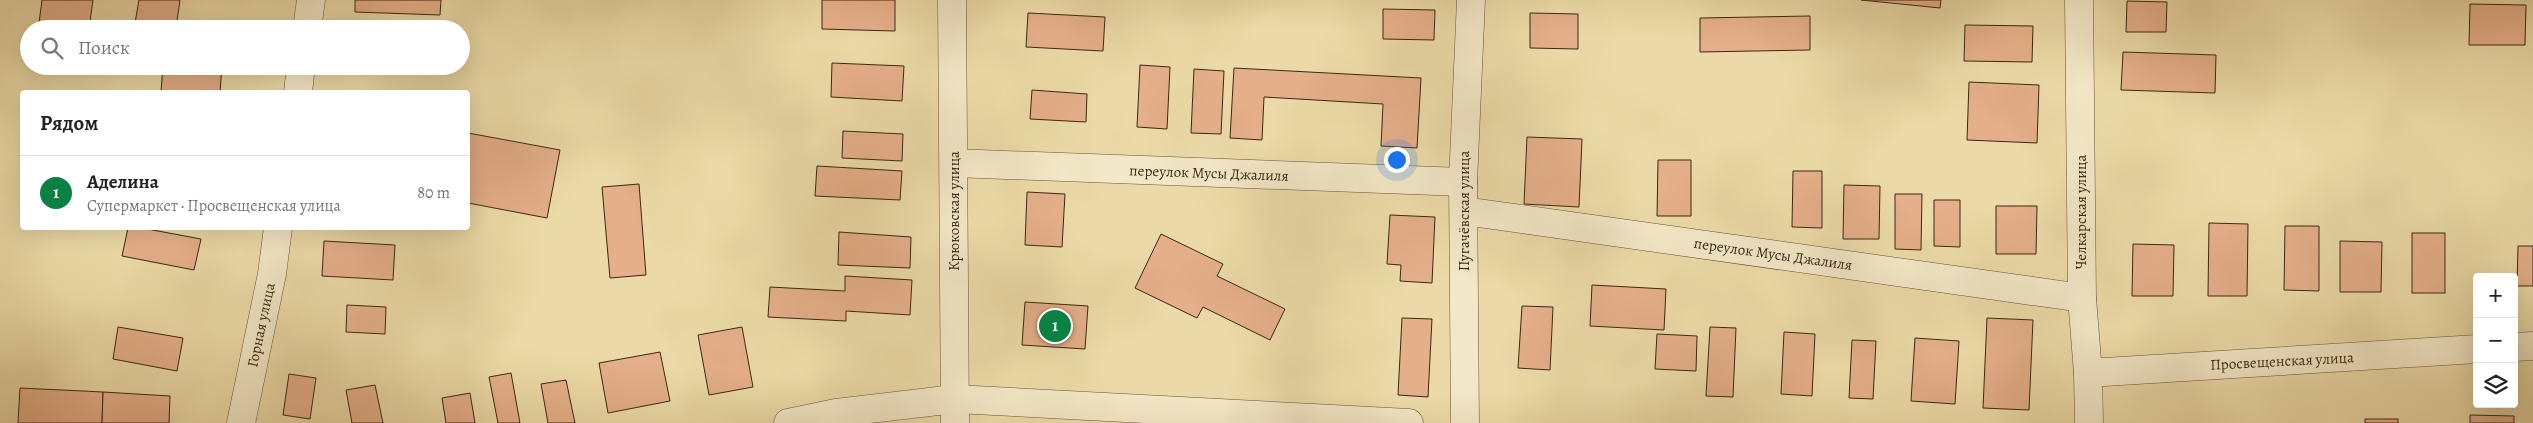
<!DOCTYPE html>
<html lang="ru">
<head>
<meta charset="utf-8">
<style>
	:root { --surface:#fff; --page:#f6f6f6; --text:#222; --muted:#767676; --line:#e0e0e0; --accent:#0b8043 }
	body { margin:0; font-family:Alegreya,serif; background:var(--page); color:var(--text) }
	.controls { position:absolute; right:15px; bottom:15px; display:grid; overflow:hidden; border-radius:5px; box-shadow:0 5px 20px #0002 }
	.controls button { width:45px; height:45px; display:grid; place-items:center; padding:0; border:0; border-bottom:1px solid var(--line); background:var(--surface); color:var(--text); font:25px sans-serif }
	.you { position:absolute; left:1396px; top:159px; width:18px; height:18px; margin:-12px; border:4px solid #fff; border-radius:50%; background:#1a73e8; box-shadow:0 0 0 8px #1a73e833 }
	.badge { display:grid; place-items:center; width:32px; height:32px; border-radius:50%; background:var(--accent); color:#fff; font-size:16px; font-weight:700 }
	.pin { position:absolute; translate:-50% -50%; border:2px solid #fff; box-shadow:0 1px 5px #0006 }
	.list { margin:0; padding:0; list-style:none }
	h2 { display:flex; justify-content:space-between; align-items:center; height:65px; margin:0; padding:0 20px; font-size:21px }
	h2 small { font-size:16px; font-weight:400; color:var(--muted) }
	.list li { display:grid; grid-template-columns:32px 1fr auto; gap:15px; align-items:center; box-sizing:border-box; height:75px; padding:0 20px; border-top:1px solid var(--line) }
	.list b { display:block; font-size:19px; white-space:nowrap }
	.list p { margin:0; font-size:16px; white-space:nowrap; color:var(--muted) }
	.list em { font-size:16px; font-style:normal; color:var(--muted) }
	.icon { flex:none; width:28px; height:28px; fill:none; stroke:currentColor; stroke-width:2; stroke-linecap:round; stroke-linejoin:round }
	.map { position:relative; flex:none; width:2533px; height:423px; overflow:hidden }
	.search { position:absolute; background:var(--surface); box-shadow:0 5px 20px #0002; left:20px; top:20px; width:450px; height:55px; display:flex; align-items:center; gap:12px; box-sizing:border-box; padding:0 18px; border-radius:28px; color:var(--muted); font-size:19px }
	.panel { position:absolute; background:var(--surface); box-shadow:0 5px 20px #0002; left:20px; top:90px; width:450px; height:140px; border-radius:5px }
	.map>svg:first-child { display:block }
</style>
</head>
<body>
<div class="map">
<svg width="2533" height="423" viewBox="0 0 2533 423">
	<rect width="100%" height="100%" fill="#ebdaa7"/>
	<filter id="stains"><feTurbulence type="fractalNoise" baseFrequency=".004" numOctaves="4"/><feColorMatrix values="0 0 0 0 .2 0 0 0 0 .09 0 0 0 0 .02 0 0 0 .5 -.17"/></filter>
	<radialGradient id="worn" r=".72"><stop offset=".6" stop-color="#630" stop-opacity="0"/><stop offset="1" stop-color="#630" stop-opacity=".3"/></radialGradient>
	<g fill="#e5af89" stroke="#3a2813">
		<path d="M42,0H93L89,29L39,23Z"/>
		<path d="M139,0H180L176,28L135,23Z"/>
		<path d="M355,0H441L440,15L355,12Z"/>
		<path d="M822,0H895V31L822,29Z"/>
		<path d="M1861,0H1941L1940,8Z"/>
		<path d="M2127,1L2167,2L2166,32H2126Z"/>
		<path d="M2470,4L2526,5L2525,45H2469Z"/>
		<path d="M1383,9L1435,10L1434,40L1383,39Z"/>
		<path d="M1028,13L1105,17L1103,51L1026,47Z"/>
		<path d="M1530,13L1578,14V49L1530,48Z"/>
		<path d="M1810,16V50L1700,52V18Z"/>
		<path d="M1965,25L2033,26L2032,62L1964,61Z"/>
		<path d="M2123,52L2216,55L2215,93L2121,90Z"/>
		<path d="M832,63L904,66L902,101L831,97Z"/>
		<path d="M1140,65L1170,67L1167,129L1137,127Z"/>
		<path d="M163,66H222L220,92H161Z"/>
		<path d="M1234,68L1421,78L1417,148L1381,146L1383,104L1264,97L1262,140L1230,138Z"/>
		<path d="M1194,69L1224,71L1221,134L1191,133Z"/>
		<path d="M1969,82L2039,85L2037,143L1967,140Z"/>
		<path d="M1032,90L1087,94L1086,122L1030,119Z"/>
		<path d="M843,131L903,134L902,161L842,158Z"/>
		<path d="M468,133L560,150L547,218L468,203Z"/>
		<path d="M1527,137L1582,139L1579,207L1524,204Z"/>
		<path d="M1658,160H1691V216H1657Z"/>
		<path d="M817,166L902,171L900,200L815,196Z"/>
		<path d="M1793,171H1822V228L1792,227Z"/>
		<path d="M639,184L646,275L610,278L602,187Z"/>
		<path d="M1844,185L1880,186L1879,239H1843Z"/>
		<path d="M1027,192L1065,194L1062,247L1025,245Z"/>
		<path d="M1895,194H1922L1921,250L1895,249Z"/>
		<path d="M1934,200H1960V247L1934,246Z"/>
		<path d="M1996,206H2037L2036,254H1996Z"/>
		<path d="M1390,215L1435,217L1432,283L1400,281L1401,265L1387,264Z"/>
		<path d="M2209,223L2248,224L2247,296H2208Z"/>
		<path d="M2285,226H2319V291L2284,290Z"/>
		<path d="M128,228H142L201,239L194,270L122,256Z"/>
		<path d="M839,232L911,237L910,268L838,265Z"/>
		<rect x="2412" y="233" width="33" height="60"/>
		<path d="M1161,234L1223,264L1217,276L1285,309L1270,340L1203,307L1197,318L1135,288Z"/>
		<path d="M324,241L395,245L393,280L322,276Z"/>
		<path d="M2340,241L2382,242L2381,292H2340Z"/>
		<path d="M2133,244L2174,245L2173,296H2132Z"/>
		<path d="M2518,246H2533V286H2517Z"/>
		<path d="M845,276L912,280L910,315L846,311V321L768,317L770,287L845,291Z"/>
		<path d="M1592,285L1666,289L1664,330L1590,326Z"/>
		<path d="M1025,302L1088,306L1085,349L1022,345Z"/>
		<path d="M347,305L386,307L385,334L346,332Z"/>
		<path d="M1522,306L1553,307L1550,370L1518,368Z"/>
		<path d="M1402,318L1432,319L1428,397L1398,395Z"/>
		<path d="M1987,318L2033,320L2029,410L1983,408Z"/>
		<path d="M118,327L183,338L177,371L113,359Z"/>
		<path d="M742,327L753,387L709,395L698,335Z"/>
		<path d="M1710,327L1736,328L1733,397L1706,396Z"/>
		<path d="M1784,332L1815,334L1812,396L1781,394Z"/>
		<path d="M1657,334L1697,336L1696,371L1655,369Z"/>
		<path d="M1915,338L1959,341L1955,404L1911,401Z"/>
		<path d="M1852,340L1876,341L1873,399L1849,398Z"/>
		<path d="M660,352L670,401L608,413L599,363Z"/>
		<path d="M511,373L520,423H498L489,377Z"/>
		<path d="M289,374L316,378L310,419L283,415Z"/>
		<path d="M566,380L575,423H548L541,384Z"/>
		<path d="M375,385L383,423H352L346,390Z"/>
		<path d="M20,388L103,392L102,423H18Z"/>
		<path d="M103,392L170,396L169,423H102Z"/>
		<path d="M470,393L475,423H446L442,398Z"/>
		<path d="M2470,415L2514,416V423H2470Z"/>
		<rect x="2365" y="419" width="33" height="4"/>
	</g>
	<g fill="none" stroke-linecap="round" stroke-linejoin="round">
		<g stroke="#665438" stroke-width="29">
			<g id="minor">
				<path d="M2079,0L2082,298L2088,373L2089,423"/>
				<path d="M307,29L311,0"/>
				<path d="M298,92L301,66"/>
				<path d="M954,163L1463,182"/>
				<path d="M1464,211L2082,298"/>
				<path d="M2514,347L2533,346"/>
				<path d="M2088,373L2477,349"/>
				<path d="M241,423L272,274L278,228"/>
				<path d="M788,423L836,413L955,399L1409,423"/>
				<path d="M1465,423L1463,182L1471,0"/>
			</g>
		</g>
		<g stroke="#665438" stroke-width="29">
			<path id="tertiary" d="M952,0L955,423"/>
		</g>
		<use href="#minor" stroke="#f2e7c6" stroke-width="28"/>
		<use href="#tertiary" stroke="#f2e7c6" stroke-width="28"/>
	</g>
	<g text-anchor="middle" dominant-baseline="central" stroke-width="4" stroke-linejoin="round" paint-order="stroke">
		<g font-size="15" fill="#3a2813" stroke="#f2e7c6">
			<text transform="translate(1209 173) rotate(2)">переулок Мусы Джалиля</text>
			<text transform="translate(954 211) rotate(-90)">Крюковская улица</text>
			<text transform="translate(1464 211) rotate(-90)">Пугачёвская улица</text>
			<text transform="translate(2081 212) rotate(-90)">Челкарская улица</text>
			<text transform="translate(1773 254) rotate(8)">переулок Мусы Джалиля</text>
			<text transform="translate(261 325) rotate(-78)">Горная улица</text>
			<text transform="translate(2282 361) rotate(-3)">Просвещенская улица</text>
		</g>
	</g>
	<rect width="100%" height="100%" filter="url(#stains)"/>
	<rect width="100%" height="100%" fill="url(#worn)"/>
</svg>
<div class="controls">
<button>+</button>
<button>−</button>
<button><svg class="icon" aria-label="layers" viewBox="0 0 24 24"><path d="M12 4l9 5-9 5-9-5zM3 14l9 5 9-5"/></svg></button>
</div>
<div class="you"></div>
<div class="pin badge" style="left:1055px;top:326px">1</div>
<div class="search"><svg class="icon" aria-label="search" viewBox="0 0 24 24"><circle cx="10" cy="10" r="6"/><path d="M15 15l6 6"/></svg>Поиск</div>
<section class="panel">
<h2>Рядом<small></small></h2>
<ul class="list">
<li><span class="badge">1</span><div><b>Аделина</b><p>Супермаркет · Просвещенская улица</p></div><em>80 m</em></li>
</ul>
</section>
</div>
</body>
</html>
